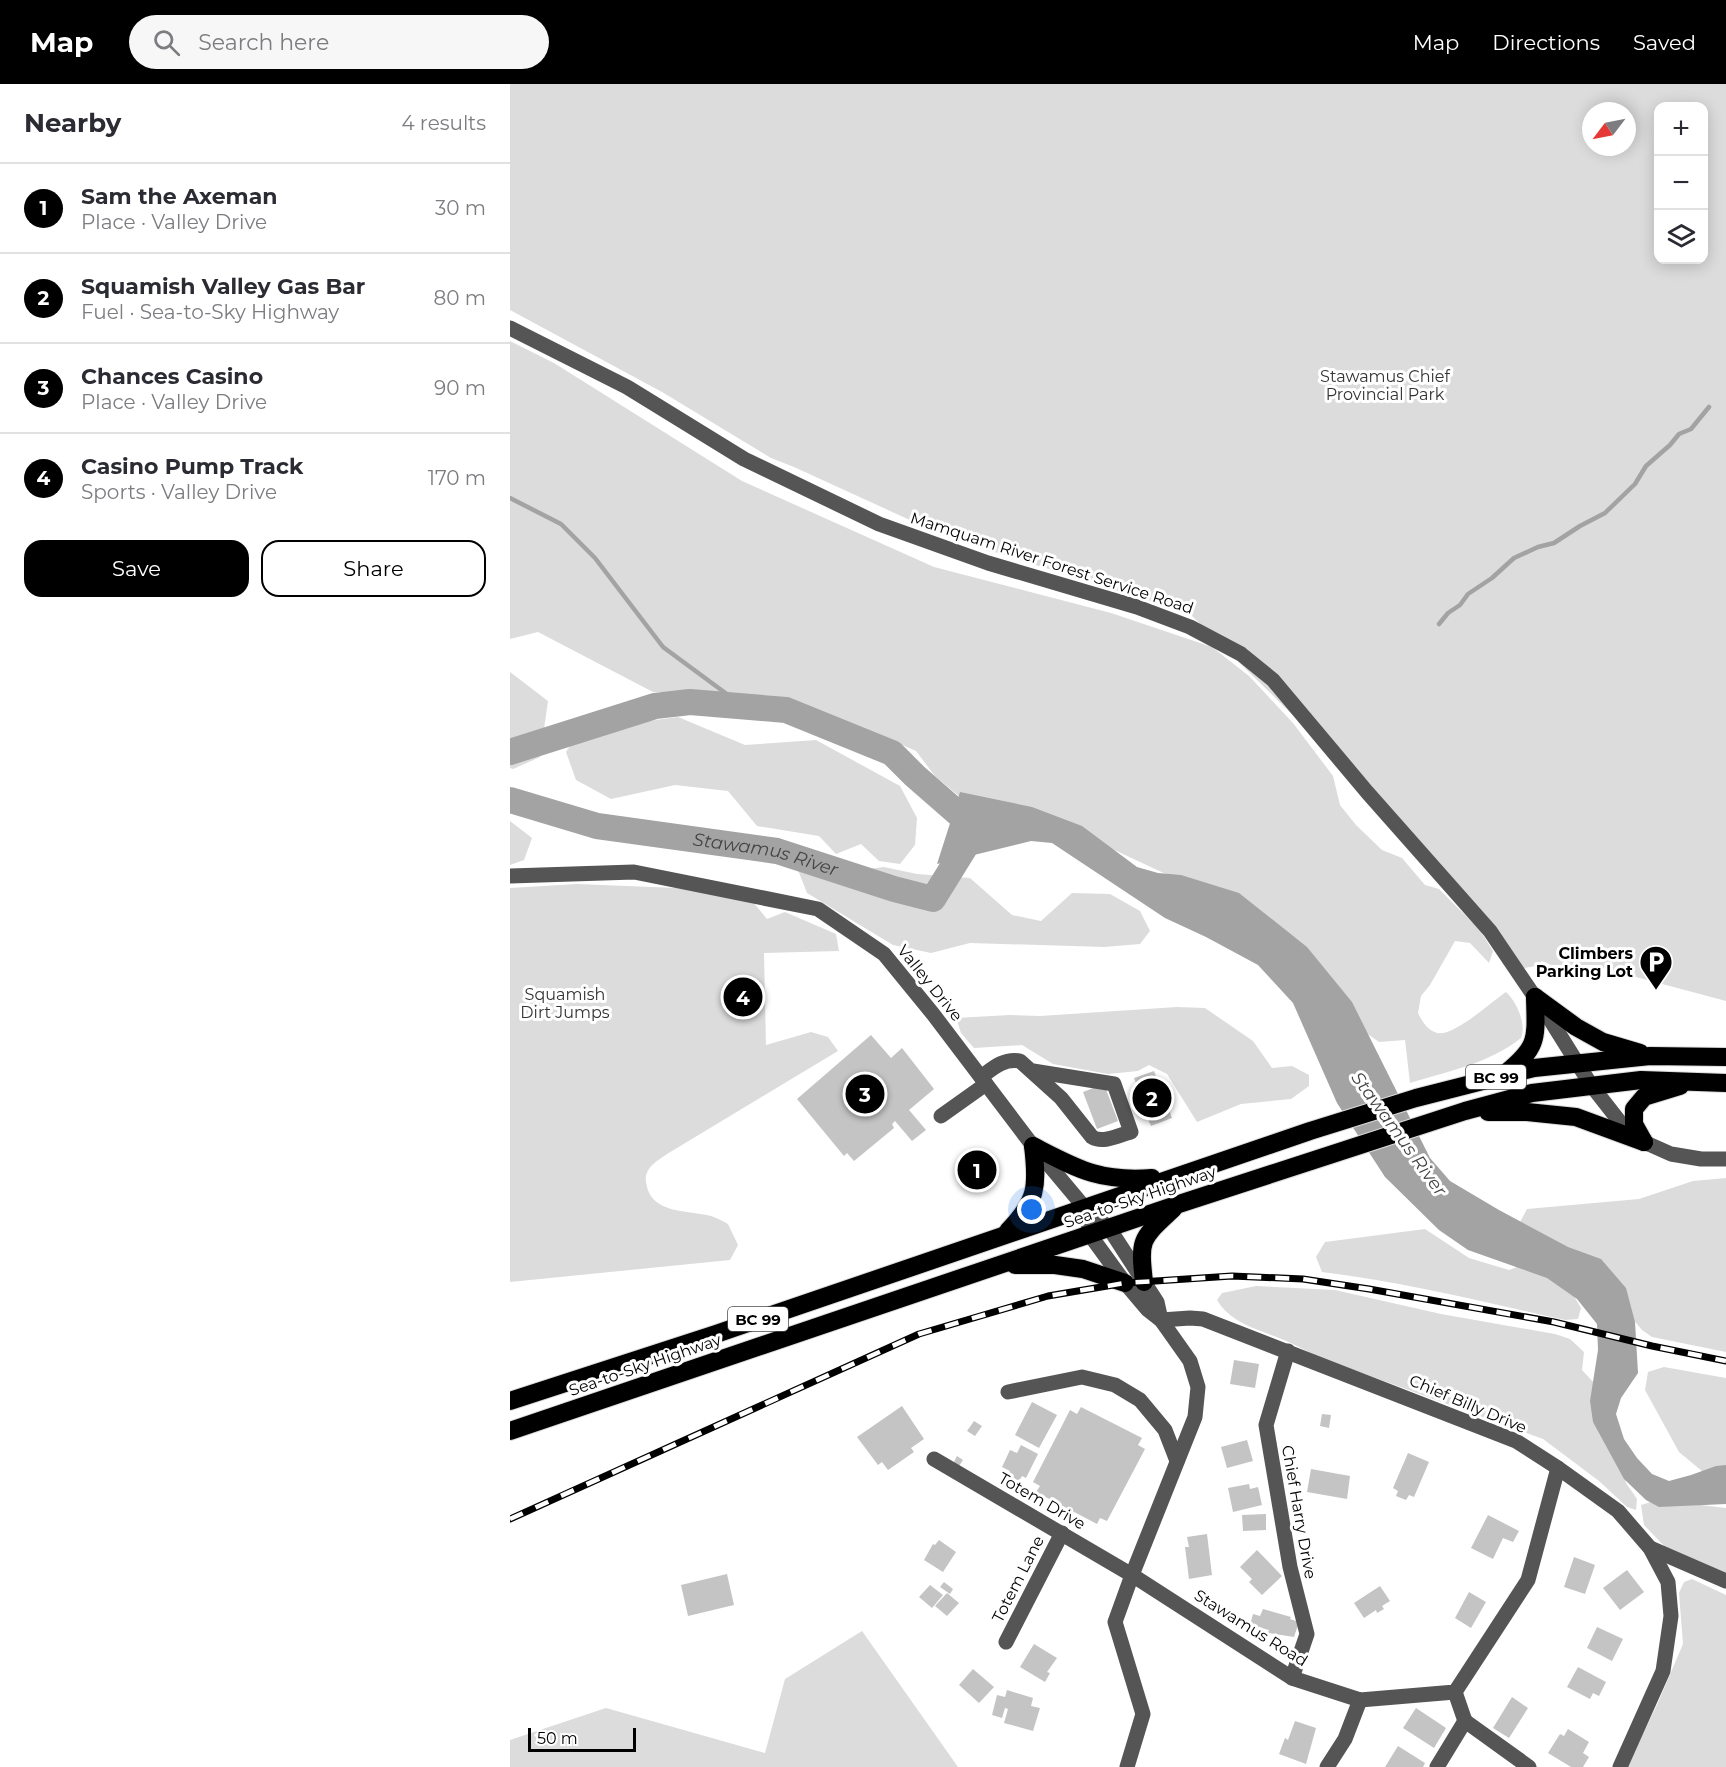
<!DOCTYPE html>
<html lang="en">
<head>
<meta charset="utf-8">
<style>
	:root { --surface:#fff; --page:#f7f7f7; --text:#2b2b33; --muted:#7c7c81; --line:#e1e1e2; --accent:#000 }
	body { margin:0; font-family:Montserrat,sans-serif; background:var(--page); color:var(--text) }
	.controls { position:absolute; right:18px; top:18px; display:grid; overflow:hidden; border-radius:12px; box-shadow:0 3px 15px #0003 }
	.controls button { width:54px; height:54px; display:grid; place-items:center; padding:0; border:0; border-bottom:2px solid var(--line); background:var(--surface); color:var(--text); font:30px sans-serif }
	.compass { position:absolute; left:1072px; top:18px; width:54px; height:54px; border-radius:50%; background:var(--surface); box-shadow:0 3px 15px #0003; rotate:238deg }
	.scale { position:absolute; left:18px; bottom:15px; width:108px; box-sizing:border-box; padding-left:6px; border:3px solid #000; border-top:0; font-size:16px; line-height:21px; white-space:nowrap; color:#000; -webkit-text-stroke:4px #fff; paint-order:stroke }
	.you { position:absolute; left:522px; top:1126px; width:21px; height:21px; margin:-15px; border:4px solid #fff; border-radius:50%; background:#1a73e8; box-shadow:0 0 0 9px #1a73e833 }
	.badge { display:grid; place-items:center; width:39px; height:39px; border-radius:50%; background:var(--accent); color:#fff; font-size:20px; font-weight:700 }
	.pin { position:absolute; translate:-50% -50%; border:3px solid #fff; box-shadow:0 2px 6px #0006 }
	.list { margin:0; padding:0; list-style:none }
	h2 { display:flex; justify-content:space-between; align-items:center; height:78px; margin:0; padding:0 24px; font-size:26px }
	h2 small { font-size:20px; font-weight:400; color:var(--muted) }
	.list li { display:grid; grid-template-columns:39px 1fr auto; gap:18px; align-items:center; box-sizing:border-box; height:90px; padding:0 24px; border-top:2px solid var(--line) }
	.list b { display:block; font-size:22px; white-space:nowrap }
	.list p { margin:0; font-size:20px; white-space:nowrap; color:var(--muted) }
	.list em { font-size:20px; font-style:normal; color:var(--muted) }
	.actions { display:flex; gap:12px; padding:18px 24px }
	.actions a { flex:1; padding:14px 0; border:2px solid var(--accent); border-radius:18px; text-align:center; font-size:21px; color:var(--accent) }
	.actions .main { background:var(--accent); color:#fff }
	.icon { flex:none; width:33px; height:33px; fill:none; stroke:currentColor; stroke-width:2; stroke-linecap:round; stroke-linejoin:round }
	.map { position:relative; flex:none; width:1216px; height:1683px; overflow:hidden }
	header { display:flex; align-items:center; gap:36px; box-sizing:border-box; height:84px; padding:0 30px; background:var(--accent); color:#fff }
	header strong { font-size:28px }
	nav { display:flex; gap:33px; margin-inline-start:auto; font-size:21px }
	.search { width:420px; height:54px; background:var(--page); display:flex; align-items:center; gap:15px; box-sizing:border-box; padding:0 21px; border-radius:33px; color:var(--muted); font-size:22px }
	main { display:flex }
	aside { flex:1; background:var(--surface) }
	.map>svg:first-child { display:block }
</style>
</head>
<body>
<header>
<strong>Map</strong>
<div class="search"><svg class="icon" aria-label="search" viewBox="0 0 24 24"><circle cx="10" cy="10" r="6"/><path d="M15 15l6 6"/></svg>Search here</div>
<nav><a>Map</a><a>Directions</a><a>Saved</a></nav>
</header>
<main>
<aside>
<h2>Nearby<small>4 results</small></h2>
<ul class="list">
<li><span class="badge">1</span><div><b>Sam the Axeman</b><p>Place · Valley Drive</p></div><em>30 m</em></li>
<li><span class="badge">2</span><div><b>Squamish Valley Gas Bar</b><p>Fuel · Sea-to-Sky Highway</p></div><em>80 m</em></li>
<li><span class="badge">3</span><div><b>Chances Casino</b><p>Place · Valley Drive</p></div><em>90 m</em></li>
<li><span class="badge">4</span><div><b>Casino Pump Track</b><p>Sports · Valley Drive</p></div><em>170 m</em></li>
</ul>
<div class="actions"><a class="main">Save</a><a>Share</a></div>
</aside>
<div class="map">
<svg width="1216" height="1683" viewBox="0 0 1216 1683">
	<rect width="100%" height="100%" fill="#fff"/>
	<g fill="#dcdcdc" fill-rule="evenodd">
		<path d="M0,0H1216V917L1081,881H1041L1032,877L1026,882L1009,885L804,652L679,529L437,453L284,383L261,374L152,308L0,226ZM1148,22H1194V176H1148ZM1081,27H1117V63H1081Z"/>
		<path d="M0,257L44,279L232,397L424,483L601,529L702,563L739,592L783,639L823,692L830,721L846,741L872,766L892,774L915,801L929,805L969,845L983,867L979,879L960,859L945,857L920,901L911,912L908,929C912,937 917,946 927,949C944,953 982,917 996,908C1006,917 1017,940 1011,954C978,980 939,987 900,999L895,956L869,958L852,946L673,798L555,743L456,718L425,692L406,667L368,650L188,608H143L28,548L0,555Z"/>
		<path d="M0,588L38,617L30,673L3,685L0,684Z"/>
		<path d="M106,624L131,638L168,633L235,661L306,656L390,702L407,734L405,761L390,780L369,777L351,760L326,770L309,752L247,742L218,707L165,701L101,715L66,696L56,668L77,637Z"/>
		<path d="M0,737L22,754L14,776L0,781Z"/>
		<path d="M307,780L337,788L374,783L407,790L460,794L502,831L531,837L562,809L600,810L630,827L640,847L630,860L594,863L460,859L421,869L383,861L297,809L288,786Z"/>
		<path d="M67,800L167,804L243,818L257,835L275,828L326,850L329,867L254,869L256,961L301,948L318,953L328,967L157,1070C147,1077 134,1084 136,1098C140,1131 179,1126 201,1132C207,1134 213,1137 218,1140L228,1161L220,1176L0,1198V804Z"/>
		<path d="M667,923L695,924L743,957L762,984L782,982L799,991V1002L781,1015L731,1020L687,1038L657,990L639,981L628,987L598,990L543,980L512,961L464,964L451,949L446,934L500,931L530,932Z"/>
		<path d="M1216,1094V1268L1142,1253L1132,1246L1117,1228L1009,1140L1017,1125L1129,1115L1183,1097Z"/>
		<path d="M915,1145L959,1174L999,1186L1020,1178L1058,1202L1071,1224L1068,1235L1055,1236C974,1218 894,1198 812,1188L806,1173L815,1158Z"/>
		<path d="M746,1202L825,1206L931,1230L1045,1250L1060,1255L1074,1268L1072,1286L1085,1300L1113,1381L1116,1399L1127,1415L1126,1426L1117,1423L1089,1397L1033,1355L808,1273C797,1267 786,1261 774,1256C751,1246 721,1240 707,1216L712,1209Z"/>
		<path d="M1154,1283L1216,1294V1387L1198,1392L1169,1368L1135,1306L1138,1288Z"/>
		<path d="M1148,1416L1216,1424V1490L1162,1470L1134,1441L1131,1421Z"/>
		<path d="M1182,1495L1216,1511V1683H1117L1147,1621L1173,1560L1169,1509L1174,1498Z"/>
		<path d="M352,1547L448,1683H0V1656L96,1624L255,1669L275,1595Z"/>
	</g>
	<path fill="#a3a3a3" d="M450,708L522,723L572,742L627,783L648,789L671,791L729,809L797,863L842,918L920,1074L940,1097L989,1126L1058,1163L1091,1175L1116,1204L1125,1238L1128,1289L1111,1314L1106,1330L1114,1355L1127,1374L1142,1390L1159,1397L1181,1391L1206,1382L1216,1381V1420L1149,1423L1136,1416L1114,1395L1083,1338L1080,1317L1088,1266L1087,1240L1067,1215L1037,1194L958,1166L929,1146L875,1093L827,1019L783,919L748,881L696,853L655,834L542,759L521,757L427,780Z"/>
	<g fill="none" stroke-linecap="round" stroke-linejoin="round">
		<g stroke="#a3a3a3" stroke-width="4.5">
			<path d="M0,414L51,440L85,474L153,563L233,622"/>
			<path d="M929,540L938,529L950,521L958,510L982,494L1004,474L1028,463L1044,459L1070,442L1095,429L1125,400L1136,382L1160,361L1169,350L1181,345L1199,323"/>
		</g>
		<g stroke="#a3a3a3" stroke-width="26">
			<path d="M0,668L145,622L180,618L276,626L382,669L405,692L452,733L473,740"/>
			<path id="s1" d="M0,716L87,742L267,767L384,805L423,815L467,744"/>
		</g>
	</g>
	<g fill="#c4c4c4">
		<path d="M361,951L381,974L392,964L424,1005L399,1026L416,1046L402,1057L385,1037L382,1040L384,1044L344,1077L337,1069L334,1072L287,1015Z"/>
		<path d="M644,987L662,1034L641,1042L629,1015L632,1014L624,994Z"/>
		<path d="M594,1000L608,1037L587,1045L573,1008Z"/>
		<path d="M724,1276L749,1280L745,1304L720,1300Z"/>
		<path d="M522,1318L547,1331L529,1364L505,1351Z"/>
		<path d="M392,1322L414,1355L401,1364L404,1368L378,1386L372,1378L368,1381L347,1353Z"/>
		<path d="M571,1323L632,1354L628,1361L635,1365L597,1437L590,1434L587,1440L526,1408L530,1402L523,1398L560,1326L567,1330Z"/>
		<path d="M812,1330L821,1331L819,1344L810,1342Z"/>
		<path d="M464,1337L472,1342L465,1352L457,1347Z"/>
		<path d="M737,1356L743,1377L717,1384L711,1363Z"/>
		<path d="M511,1361L528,1370L516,1394L512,1392L509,1397L498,1391L500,1387L492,1383L500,1366L507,1369Z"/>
		<path d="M898,1369L919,1378L904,1413L899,1411L896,1416L886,1412L888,1407L883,1404Z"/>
		<path d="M447,1372L453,1376L449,1382L444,1378Z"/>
		<path d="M801,1385L840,1392L837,1415L797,1408Z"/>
		<path d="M739,1400L740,1405L748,1403L752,1421L723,1428L718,1404Z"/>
		<path d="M756,1430V1446L733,1447L732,1431Z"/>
		<path d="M978,1431L1009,1447L1003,1458L993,1454L983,1475L961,1464Z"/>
		<path d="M697,1450L702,1491L679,1495L675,1463H679L677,1453Z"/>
		<path d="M429,1456L446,1468L433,1488L414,1476L423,1460L425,1461Z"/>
		<path d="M747,1466L772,1492L752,1511L739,1498L742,1495L730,1483Z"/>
		<path d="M1064,1473L1085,1481L1075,1510L1054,1503Z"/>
		<path d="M1117,1486L1134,1508L1110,1526L1093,1504Z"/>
		<path d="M217,1490L224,1521L178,1532L171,1501Z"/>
		<path d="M434,1498L443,1505L440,1510L430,1503Z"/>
		<path d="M420,1501L433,1511L422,1524L409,1513Z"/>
		<path d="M870,1502L880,1517L872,1522L874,1525L867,1529L866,1526L854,1534L844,1519Z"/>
		<path d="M959,1508L976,1518L961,1544L945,1534Z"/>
		<path d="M437,1509L449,1519L437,1532L425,1522Z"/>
		<path d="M753,1525L781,1533L780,1535L789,1538L784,1553L758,1549L759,1546L740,1541L743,1530L750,1532Z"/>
		<path d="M1087,1543L1113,1555L1102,1577L1077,1564Z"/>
		<path d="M524,1560L547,1574L537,1588L540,1589L535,1598L510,1583Z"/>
		<path d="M1068,1583L1096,1598L1089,1612L1083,1609L1080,1615L1057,1603Z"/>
		<path d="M463,1585L484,1603L469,1619L449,1601Z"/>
		<path d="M497,1606L523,1614L521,1622L530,1624L523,1647L494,1639L498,1625L495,1624L492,1634L482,1631L487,1611L495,1613Z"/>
		<path d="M1002,1613L1018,1624L999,1654L983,1644Z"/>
		<path d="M906,1624L936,1644L924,1664L893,1644Z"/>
		<path d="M785,1637L806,1644L796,1680L769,1670L775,1654L778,1656Z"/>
		<path d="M1058,1645L1079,1658L1073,1669L1079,1673L1073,1683H1061L1038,1669L1050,1650L1054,1652Z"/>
		<path d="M888,1662L915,1679L913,1683H875Z"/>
	</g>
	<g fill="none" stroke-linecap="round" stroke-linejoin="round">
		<g stroke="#dbdbdb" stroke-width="20">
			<g id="highway">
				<path d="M1025,913L1066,943L1093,958L1130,969"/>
				<path d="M996,989C1029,962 1026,955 1025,913"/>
				<path d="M978,1028H1017L1066,1033L1134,1058"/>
				<path d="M1134,1058L1124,1040V1025L1134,1013L1170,1002"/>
				<path d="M523,1062C568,1085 589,1098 642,1094"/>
				<path d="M498,1147C527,1117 528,1103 523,1062"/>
				<path d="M505,1181H545L573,1185L615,1199"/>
				<path d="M634,1198C629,1154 631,1155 663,1125"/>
				<path d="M0,1317L206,1250L800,1047L906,1014L1024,984L1140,972L1216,973"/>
				<path d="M0,1347L669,1120L955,1027L1022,1009L1131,996L1216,999"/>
			</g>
		</g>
		<g stroke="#555" stroke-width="15">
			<path d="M0,244L117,303L234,375L369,440L478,479L627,523L680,543L731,570L763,596L857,708L980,847L1041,937L1081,1001L1117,1047L1134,1058L1161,1070L1191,1075H1216"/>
			<path d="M0,792L124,788L308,825L374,870L423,930L523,1062L575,1124L580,1151L615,1199L637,1225L651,1236L680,1277L688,1303L685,1333L622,1491L782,1594L850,1616L945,1608L1018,1496L1048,1384"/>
			<path d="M471,993C483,984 494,974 510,977L551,1014L582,1053C593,1060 609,1051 621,1048L604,1000L523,987"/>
			<path d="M431,1032L476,1000"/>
			<path d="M575,1124L599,1144L647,1218L651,1236"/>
			<path d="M651,1236L680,1234L693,1235L1006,1357L1048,1384L1108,1427L1140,1464L1158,1498L1161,1532L1153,1587L1110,1683"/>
			<path d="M778,1267L756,1341L780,1483L797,1550L782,1594"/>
			<path d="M498,1308L572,1293L605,1301L630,1316L655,1346L667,1377"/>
			<path d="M424,1375L622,1491L605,1538L633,1630L617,1683"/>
			<path d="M1140,1464L1216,1497"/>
			<path d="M496,1558L552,1449"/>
			<path d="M945,1608L955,1637"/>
			<path d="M955,1637L1019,1683"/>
			<path d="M817,1683L835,1655L850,1616"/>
			<path d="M927,1683L955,1637"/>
		</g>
		<use href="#highway" stroke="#000" stroke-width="18"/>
		<g stroke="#000" stroke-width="7">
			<path id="rail" d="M0,1435L409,1250L538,1212L615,1199L722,1192L793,1195L859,1205L1044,1238L1142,1262L1216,1277"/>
		</g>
		<use href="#rail" stroke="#fff" stroke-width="4.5" stroke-dasharray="14" stroke-linecap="butt"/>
	</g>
	<defs>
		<g id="parking-pin" transform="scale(1.725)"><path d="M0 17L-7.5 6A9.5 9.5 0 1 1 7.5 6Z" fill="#000" stroke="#fff"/><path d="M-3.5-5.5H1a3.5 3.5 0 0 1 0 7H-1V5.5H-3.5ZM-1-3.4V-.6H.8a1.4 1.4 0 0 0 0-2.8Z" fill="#fff"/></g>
	</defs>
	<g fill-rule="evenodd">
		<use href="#parking-pin" x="1146" y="878"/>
	</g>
	<g text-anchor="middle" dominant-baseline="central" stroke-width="6" stroke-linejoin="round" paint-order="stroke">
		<g fill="#fff" stroke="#4c4c4c" stroke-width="1.5">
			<rect x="956" y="981" width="60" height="24" rx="4.5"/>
			<rect x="218" y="1223" width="60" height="24" rx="4.5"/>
		</g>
		<g font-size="15" font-weight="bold" fill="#000">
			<text x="986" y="993">BC 99</text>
			<text x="248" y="1235">BC 99</text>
		</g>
		<g font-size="16" fill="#333" stroke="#fff">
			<text x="875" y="292">Stawamus Chief<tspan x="875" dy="18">Provincial Park</tspan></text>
			<text x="55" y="910">Squamish<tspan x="55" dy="18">Dirt Jumps</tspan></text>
		</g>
		<g font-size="16" fill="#000" stroke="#fff">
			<text transform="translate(542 479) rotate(18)">Mamquam River Forest Service Road</text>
			<text transform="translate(420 899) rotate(51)">Valley Drive</text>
			<text transform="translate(630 1113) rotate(-19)">Sea-to-Sky Highway</text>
			<text transform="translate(135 1281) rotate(-19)">Sea-to-Sky Highway</text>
			<text transform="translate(958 1320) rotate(23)">Chief Billy Drive</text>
			<text transform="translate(532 1417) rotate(30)">Totem Drive</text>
			<text transform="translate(789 1428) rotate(80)">Chief Harry Drive</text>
			<text transform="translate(508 1495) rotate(-63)">Totem Lane</text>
			<text transform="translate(741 1544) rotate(32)">Stawamus Road</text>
		</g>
		<g font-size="16" font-weight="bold" fill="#000" stroke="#fff" text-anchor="end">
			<text x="1123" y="869">Climbers<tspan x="1123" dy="18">Parking Lot</tspan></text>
		</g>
		<g font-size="18" font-style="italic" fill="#444" stroke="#fff">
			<text stroke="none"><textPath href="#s1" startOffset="262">Stawamus River</textPath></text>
			<text transform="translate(889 1050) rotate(54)">Stawamus River</text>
		</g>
	</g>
</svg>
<div class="controls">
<button>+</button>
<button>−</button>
<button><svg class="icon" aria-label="layers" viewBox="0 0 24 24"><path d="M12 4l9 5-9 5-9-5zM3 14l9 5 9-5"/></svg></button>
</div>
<svg class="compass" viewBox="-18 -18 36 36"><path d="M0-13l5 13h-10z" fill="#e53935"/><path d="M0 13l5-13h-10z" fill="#7c7c81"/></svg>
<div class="scale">50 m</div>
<div class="you"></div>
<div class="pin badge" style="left:467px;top:1086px">1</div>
<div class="pin badge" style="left:642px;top:1014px">2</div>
<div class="pin badge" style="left:355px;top:1010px">3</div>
<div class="pin badge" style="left:233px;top:913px">4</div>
</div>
</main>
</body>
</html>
